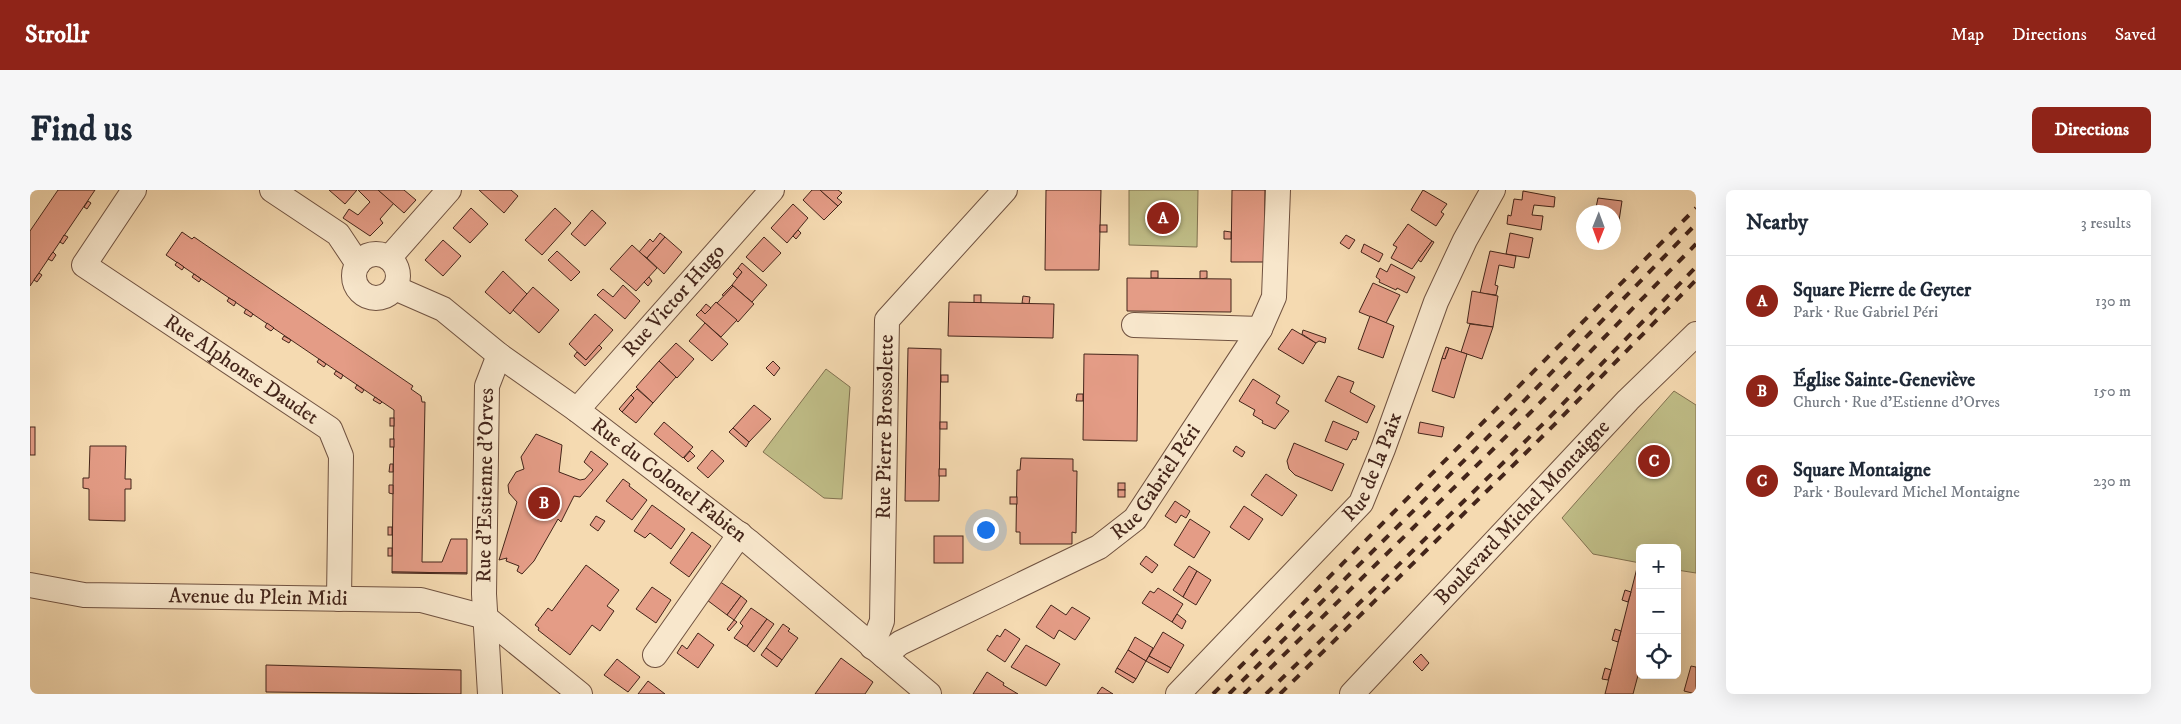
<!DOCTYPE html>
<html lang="en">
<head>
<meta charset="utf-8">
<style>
	:root { --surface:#fff; --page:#f6f6f7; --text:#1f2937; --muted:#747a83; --line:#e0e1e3; --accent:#8f2418 }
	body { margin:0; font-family:"IM FELL DW Pica",serif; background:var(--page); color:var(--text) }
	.controls { position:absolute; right:15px; bottom:15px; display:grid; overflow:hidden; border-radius:8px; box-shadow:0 5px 20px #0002 }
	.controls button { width:45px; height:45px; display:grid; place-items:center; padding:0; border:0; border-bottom:1px solid var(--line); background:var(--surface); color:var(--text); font:25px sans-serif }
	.compass { position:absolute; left:1546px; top:15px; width:45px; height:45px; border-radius:50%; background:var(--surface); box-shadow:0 5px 20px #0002; rotate:181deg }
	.you { position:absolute; left:955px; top:339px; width:18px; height:18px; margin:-12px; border:4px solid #fff; border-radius:50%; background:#1a73e8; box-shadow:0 0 0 8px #1a73e833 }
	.badge { display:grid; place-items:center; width:32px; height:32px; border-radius:50%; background:var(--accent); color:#fff; font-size:16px; font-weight:700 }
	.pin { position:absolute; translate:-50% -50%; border:2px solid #fff; box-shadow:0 1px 5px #0006 }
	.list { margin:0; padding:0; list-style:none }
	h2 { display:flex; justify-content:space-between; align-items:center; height:65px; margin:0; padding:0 20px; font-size:21px }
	h2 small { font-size:16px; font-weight:400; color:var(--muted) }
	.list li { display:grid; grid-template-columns:32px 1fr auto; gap:15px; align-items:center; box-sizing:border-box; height:90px; padding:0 20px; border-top:1px solid var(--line) }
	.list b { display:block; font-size:19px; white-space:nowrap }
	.list p { margin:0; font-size:16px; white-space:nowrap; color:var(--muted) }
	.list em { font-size:16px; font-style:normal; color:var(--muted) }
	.icon { flex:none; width:28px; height:28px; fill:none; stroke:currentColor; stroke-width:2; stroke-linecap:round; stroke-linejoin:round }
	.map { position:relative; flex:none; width:1666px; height:504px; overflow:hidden; border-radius:8px }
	header { display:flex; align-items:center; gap:30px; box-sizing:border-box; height:70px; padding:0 25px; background:var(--accent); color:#fff }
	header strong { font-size:24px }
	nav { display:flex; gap:28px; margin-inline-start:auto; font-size:18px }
	.intro { display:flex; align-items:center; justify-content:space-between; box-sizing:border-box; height:120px; padding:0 30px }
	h1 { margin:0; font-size:35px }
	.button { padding:12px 22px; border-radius:8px; background:var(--accent); color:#fff; font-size:18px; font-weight:700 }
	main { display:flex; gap:30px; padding:0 30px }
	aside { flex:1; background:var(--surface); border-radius:8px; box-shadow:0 5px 20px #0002 }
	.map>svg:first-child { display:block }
</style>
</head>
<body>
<header>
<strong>Strollr</strong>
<nav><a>Map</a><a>Directions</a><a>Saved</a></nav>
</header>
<div class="intro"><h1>Find us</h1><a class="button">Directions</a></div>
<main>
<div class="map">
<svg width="1666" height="504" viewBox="0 0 1666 504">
	<rect width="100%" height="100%" fill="#f5dab1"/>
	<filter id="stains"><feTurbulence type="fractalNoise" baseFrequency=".004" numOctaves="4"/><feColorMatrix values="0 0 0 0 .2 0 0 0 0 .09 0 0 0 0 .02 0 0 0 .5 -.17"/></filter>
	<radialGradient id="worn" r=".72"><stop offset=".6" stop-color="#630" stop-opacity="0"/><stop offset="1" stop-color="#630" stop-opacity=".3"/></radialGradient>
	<g fill="#c0be88" stroke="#827251">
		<path d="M1099,0H1168L1167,57L1099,55Z"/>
		<path d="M796,179L820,197L812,309L794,308L733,262Z"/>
		<path d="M1644,201L1666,215V383L1647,380V358H1610V373L1563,364L1532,328Z"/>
	</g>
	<g fill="#e49c86" stroke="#44251a">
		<path d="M28,0H65L0,96V41Z"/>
		<path d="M299,0H327L315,14Z"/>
		<path d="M328,0H348L364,13L350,29L353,33L340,46L313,28L319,19L328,25L340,12Z"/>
		<path d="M348,0H374L386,10L374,23Z"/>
		<path d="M449,0H481L488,6L474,23Z"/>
		<path d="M782,0H790L808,16L794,30L773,10Z"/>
		<path d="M790,0H808L812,3L807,8L812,12L808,16Z"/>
		<path d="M1016,0H1071L1069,80H1015Z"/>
		<path d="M1202,0H1235L1234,72H1201Z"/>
		<path d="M1393,0L1417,14L1411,22L1414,24L1406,36L1381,20Z"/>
		<path d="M1493,1L1525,7L1524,17L1504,15L1502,25L1513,26L1511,40L1477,34L1478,25L1481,26L1484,9L1492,10Z"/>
		<path d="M1568,8L1592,11L1587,44L1584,43V22H1565Z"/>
		<path d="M58,11L61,13L57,19L54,17Z"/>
		<path d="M763,14L778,28L757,53L741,38Z"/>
		<path d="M441,18L458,34L440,53L423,38Z"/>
		<path d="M525,18L541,33L512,65L495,50Z"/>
		<path d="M562,20L576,33L555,56L541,44Z"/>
		<path d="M1378,34L1402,51L1382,79L1361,68L1367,57L1363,55Z"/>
		<rect x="1070" y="35" width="7" height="7"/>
		<path d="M768,40L771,43L766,49L763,46Z"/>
		<path d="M1194,41L1201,42V49H1194Z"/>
		<path d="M152,42L162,49L164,47L383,196L381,199L391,206L392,212H395L392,372H412L421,349H437V383L362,382L364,220L136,65Z"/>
		<path d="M630,43L635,47L617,68L609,62L620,49L623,52Z"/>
		<path d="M1480,43L1503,48L1499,68L1476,64Z"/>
		<path d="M34,45L38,47L33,54L30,52Z"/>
		<path d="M1316,45L1325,50L1319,59L1310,53Z"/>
		<path d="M635,47L652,62L634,84L617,68Z"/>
		<path d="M734,47L751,63L733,82L716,67Z"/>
		<path d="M413,50L431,66L413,86L395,70Z"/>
		<path d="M1402,51L1404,52L1391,72L1388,70Z"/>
		<path d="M1334,54L1353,64L1349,72L1331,62Z"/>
		<path d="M602,55L627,78L606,101L580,79Z"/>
		<path d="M527,61L550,82L541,91L518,70Z"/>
		<path d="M1460,61L1486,66L1484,78L1469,75L1465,95L1468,96L1466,105L1450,103Z"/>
		<path d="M23,62L26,65L22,71L18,69Z"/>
		<path d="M147,72L154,77L152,80L145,75Z"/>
		<path d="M712,73L737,95L722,112L702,95L712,82L708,78Z"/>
		<path d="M1361,74L1385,87L1377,103L1367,98L1366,100L1349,92L1350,90L1346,87L1350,78L1357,82Z"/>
		<path d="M708,78L712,82L707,88L703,84Z"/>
		<path d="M473,81L497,104L480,124L455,102Z"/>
		<rect x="1121" y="81" width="7" height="7"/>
		<path d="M1170,81H1177V88L1170,89Z"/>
		<path d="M9,83L12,85L7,92L4,90Z"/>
		<path d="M164,84L171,89L169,92L162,87Z"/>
		<path d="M619,87L622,91L618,96L614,92Z"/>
		<path d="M1097,88L1201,89V122L1097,121Z"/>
		<path d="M1343,93L1370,105L1356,133L1329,122Z"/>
		<path d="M593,95L610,111L595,129L567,105L573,99L583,107Z"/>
		<path d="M702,95L703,96L694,106L692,105Z"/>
		<path d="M703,96L724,114L708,132L687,113Z"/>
		<path d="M503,97L529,120L509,143L483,120Z"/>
		<path d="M1442,101L1468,106L1463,137L1437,133Z"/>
		<rect x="944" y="105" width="7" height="8"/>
		<path d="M993,106L1000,107L999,114L992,113Z"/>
		<path d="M199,108L206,112L204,116L197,111Z"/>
		<path d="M686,112L707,130L691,147L666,125L671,120L675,124Z"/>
		<path d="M919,112L1024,114L1023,148L918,146Z"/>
		<path d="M676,114L681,118L675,124L671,120Z"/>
		<path d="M216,119L223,124L221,127L214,123Z"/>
		<path d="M565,124L583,140L556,170L539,154Z"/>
		<path d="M1340,126L1364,136L1353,168L1328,159Z"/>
		<path d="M237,133L244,138L241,141L235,137Z"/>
		<path d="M675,133L698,154L682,171L659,151Z"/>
		<path d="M1440,134L1463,137L1452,169L1431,162Z"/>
		<path d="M1262,139L1286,153L1273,174L1248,159Z"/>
		<path d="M1273,140L1296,148L1295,153L1289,151L1286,153L1272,144Z"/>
		<path d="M254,146L261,150L259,153L252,149Z"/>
		<path d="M646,153L664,169L647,188L629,171Z"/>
		<path d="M569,155L572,158L555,176L544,166L547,162L556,170Z"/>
		<path d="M1416,157L1419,158L1415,169L1412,168Z"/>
		<path d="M878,158L911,159L909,311H875Z"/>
		<path d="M1419,158L1437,164L1424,208L1402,201L1412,168L1415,169Z"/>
		<path d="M1054,164L1108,165L1107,251L1053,250Z"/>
		<path d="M289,169L296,174L294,177L287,172Z"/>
		<path d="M629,171L646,187L623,213L606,197Z"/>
		<path d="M743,171L750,178L744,186L736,178Z"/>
		<path d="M306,181L313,185L311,189L304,184Z"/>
		<rect x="911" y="185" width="7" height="7"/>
		<path d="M1308,186L1324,192L1320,202L1345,216L1337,233L1295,211Z"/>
		<path d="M1223,189L1250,206L1246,213L1259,221L1245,239L1232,233L1233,231L1223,225L1225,220L1209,211Z"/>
		<path d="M327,195L334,200L332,203L325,198Z"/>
		<path d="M607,199L623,213L606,233L592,222L604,208L601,205Z"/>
		<path d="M1047,204H1053V211H1046Z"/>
		<path d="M601,205L604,208L592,222L589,219Z"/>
		<path d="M345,207L352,212L350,214L343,210Z"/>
		<path d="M724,215L741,229L719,252L703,238Z"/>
		<rect x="360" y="228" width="4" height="8"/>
		<path d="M1303,231L1329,242L1326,250L1323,249L1317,260L1295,251Z"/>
		<path d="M634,232L663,257L653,268L624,244Z"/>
		<rect x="910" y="232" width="7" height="7"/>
		<path d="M1390,232L1414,237L1412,247L1388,243Z"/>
		<rect x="0" y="237" width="5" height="28"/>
		<path d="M703,238L719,252L716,257L699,242Z"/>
		<path d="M506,244L532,255L529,282L550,290L555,289L563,280L554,272L561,261L578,274L550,307L544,306L531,332L528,329L504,371L492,384L487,381L489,376L476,371L477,368L469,370L487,312L479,303L478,295L486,282L494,279L491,267Z"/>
		<rect x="360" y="249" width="4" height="8"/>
		<path d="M1264,253L1314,274L1302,301L1265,285L1259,279L1257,271Z"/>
		<path d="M60,256H96L95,289H101V299H95V331L59,330V299L53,298V288H59Z"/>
		<path d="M1206,256L1215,262L1212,267L1203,261Z"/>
		<path d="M682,260L694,271L678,288L667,278Z"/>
		<path d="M660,261L665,266L658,272L654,268Z"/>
		<path d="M991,268L1043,269V281H1047L1046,343L1042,342V354H990V342H986L987,280H990Z"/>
		<path d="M360,274H363V282H359Z"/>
		<rect x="909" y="279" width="7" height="7"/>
		<path d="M1236,284L1267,305L1252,326L1221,305Z"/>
		<path d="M593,289L600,294L599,296L617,310L602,330L576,311Z"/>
		<rect x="1088" y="293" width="7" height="7"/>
		<path d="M359,295H363V304L359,303Z"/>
		<rect x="1088" y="300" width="7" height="7"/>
		<rect x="980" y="307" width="7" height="7"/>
		<path d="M1145,311L1160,321L1156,328L1151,325L1146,333L1135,326Z"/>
		<path d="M622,315L655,339L641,359L620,343L615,348L604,341Z"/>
		<path d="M1214,316L1233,329L1219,350L1200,337Z"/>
		<path d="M566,326L575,331L568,341L560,335Z"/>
		<path d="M1160,329L1180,342L1164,368L1144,355Z"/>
		<rect x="358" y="337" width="4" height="8"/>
		<path d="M662,342L681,356L659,387L640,373Z"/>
		<rect x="904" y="346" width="29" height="27"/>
		<rect x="358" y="358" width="4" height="8"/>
		<path d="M1116,366L1128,375L1122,383L1110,374Z"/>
		<path d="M556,375L589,400L577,416L584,421L570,441L562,435L540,465L508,440L509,438L505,435L518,418L522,421Z"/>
		<path d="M1159,376L1167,381L1153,407L1143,400Z"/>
		<path d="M1607,378H1610V478L1603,504H1575Z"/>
		<path d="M1167,381L1181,390L1166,415L1153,407Z"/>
		<path d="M362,382L437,383V384L362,383Z"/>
		<path d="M686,389L711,406L697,425L673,407Z"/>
		<path d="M622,397L641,410L626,433L606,419Z"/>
		<path d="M1128,398L1153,414L1142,432L1112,413L1120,401L1124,403Z"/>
		<path d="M1595,400L1601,402L1598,412L1592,410Z"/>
		<path d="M711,406L717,411L704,430L697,425Z"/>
		<path d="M1021,415L1036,425L1042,417L1060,428L1045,450L1029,440L1024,449L1006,437Z"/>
		<path d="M721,418L737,429L717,456L704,448L713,436L710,433Z"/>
		<path d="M1147,424L1156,431L1152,439L1142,432Z"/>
		<path d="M737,429L744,434L724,462L717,456Z"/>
		<path d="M704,430L707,432L699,441L697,439Z"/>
		<path d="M753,434L760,439L758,441L768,448L752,470L736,458Z"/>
		<path d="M975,439L990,449L975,472L957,460L967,445L970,447Z"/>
		<path d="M1585,439L1591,441L1588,452L1582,450Z"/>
		<path d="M1133,442L1154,455L1141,478L1119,466Z"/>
		<path d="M668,443L684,455L668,478L647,463L652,455L657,459Z"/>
		<path d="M1105,447L1123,458L1116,471L1098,460Z"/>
		<path d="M996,455L1030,474L1016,496L981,477Z"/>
		<path d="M736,458L752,470L747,477L731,465Z"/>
		<path d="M1098,460L1116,471L1106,489L1087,478Z"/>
		<path d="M1391,464L1399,473L1392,481L1383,472Z"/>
		<path d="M1119,466L1141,478L1138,483L1116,471Z"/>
		<path d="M811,468L843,492L835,504H785Z"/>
		<path d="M587,469L610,487L598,502L574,485Z"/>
		<path d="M236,475L431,480V504L236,502Z"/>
		<path d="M1661,476L1666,477V504L1654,501Z"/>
		<path d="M1087,478L1106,489L1103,493L1085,482Z"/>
		<path d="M1575,478L1581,480L1578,490L1572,489Z"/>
		<path d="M957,482L974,493L973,495L988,504H943Z"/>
		<path d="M618,491L635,504H608Z"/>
		<path d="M1072,497L1083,504H1067Z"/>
	</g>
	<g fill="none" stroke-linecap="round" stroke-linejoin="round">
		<g stroke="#705240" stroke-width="26">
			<g id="minor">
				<path id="s1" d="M104,0L54,75L300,239L311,266L309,409"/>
				<path d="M242,0L308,44L328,74"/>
				<circle cx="346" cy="86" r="22"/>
				<path d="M359,68L419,0"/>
				<path id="s2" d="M365,98L413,119L469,165L547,220L718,351L899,504"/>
				<path d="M1104,135L1230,139"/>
				<path id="s3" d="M547,220L742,0"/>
				<path id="s4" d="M0,395L54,405L391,410L455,427L550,504"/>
				<path id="s5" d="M842,457L852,431L857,130L975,0"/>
				<path d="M625,465L710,344"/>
				<path id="s6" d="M854,466L870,453L1069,357L1105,329L1230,139L1244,107L1248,0"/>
				<path id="s7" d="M460,504L454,404L457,196L469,165"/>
				<path id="s8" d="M1148,504L1331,313L1353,259L1406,112L1435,50L1463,0"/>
				<path id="s9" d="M1322,504L1598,210L1666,144"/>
			</g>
		</g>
		<use href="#minor" stroke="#f8e7cc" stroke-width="24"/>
		<g stroke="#44251a" stroke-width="4" stroke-dasharray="9 9" stroke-linecap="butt">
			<path d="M1183,504L1666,18"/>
			<path d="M1199,504L1490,215L1666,34"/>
			<path d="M1214,504L1500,223L1666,54"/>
			<path d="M1236,504L1514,233L1666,77"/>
			<path d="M1250,504L1518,241L1666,90"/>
		</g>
	</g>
	<g text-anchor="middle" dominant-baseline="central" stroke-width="4.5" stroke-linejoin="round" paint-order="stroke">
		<g font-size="21" fill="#44251a" stroke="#f8e7cc">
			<text stroke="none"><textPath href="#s3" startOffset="146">Rue Victor Hugo</textPath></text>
			<text stroke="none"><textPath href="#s1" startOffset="279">Rue Alphonse Daudet</textPath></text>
			<text stroke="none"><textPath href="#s5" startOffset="222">Rue Pierre Brossolette</textPath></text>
			<text stroke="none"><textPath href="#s8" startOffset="302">Rue de la Paix</textPath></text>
			<text stroke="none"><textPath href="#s2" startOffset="336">Rue du Colonel Fabien</textPath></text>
			<text stroke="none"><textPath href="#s6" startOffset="329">Rue Gabriel Péri</textPath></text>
			<text stroke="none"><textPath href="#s7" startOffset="209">Rue d'Estienne d'Orves</textPath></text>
			<text stroke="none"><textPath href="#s9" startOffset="249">Boulevard Michel Montaigne</textPath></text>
			<text stroke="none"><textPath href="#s4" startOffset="229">Avenue du Plein Midi</textPath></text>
		</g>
	</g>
	<rect width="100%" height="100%" filter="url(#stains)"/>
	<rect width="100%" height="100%" fill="url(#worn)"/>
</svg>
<div class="controls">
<button>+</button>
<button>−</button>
<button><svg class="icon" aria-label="locate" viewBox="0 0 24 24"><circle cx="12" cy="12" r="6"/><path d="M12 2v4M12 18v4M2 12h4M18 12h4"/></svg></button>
</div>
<svg class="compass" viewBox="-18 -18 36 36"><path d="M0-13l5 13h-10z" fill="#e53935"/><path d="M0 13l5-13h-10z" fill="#747a83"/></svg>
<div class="you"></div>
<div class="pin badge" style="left:1133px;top:28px">A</div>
<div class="pin badge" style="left:514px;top:313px">B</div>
<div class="pin badge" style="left:1624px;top:271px">C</div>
</div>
<aside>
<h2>Nearby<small>3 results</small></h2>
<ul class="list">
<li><span class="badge">A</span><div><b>Square Pierre de Geyter</b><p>Park · Rue Gabriel Péri</p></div><em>130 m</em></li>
<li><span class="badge">B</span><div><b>Église Sainte-Geneviève</b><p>Church · Rue d'Estienne d'Orves</p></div><em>150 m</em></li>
<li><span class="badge">C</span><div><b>Square Montaigne</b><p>Park · Boulevard Michel Montaigne</p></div><em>230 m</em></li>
</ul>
</aside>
</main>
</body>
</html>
